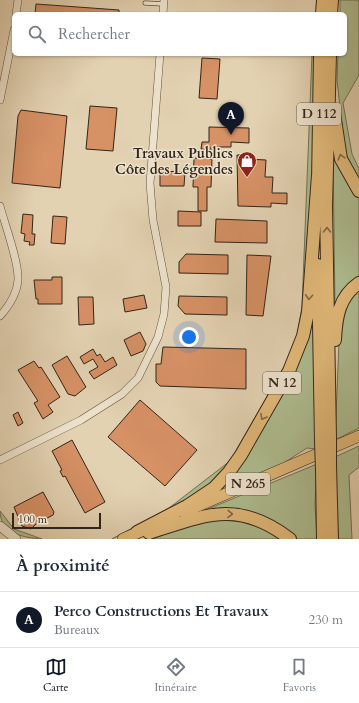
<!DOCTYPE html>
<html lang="fr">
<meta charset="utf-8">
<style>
:root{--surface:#fff;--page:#f2f2f3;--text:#1f2937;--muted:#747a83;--line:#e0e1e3;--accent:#111827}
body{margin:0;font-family:Cardo,serif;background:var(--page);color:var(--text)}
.scale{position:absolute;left:12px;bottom:10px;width:89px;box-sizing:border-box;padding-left:4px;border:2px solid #312519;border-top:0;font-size:11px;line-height:14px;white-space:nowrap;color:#312519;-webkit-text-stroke:3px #ede2cd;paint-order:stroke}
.you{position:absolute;left:189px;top:337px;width:14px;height:14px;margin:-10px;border:3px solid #fff;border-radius:50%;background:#1a73e8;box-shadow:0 0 0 6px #1a73e833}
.badge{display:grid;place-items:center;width:26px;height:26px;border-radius:50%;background:var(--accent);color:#fff;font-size:13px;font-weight:700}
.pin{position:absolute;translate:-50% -33px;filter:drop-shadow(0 1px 2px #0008)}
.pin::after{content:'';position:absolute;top:21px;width:14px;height:12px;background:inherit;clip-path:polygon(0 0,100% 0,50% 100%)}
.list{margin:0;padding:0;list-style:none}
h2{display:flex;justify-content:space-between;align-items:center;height:52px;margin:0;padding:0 16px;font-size:17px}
h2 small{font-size:13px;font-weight:400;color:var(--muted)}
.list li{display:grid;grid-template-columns:26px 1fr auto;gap:12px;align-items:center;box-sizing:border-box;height:56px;padding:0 16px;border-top:1px solid var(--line)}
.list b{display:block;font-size:15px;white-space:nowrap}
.list p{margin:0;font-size:13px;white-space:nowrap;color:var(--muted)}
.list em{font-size:13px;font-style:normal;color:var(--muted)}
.icon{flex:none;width:22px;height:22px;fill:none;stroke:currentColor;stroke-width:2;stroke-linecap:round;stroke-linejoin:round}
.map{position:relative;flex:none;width:359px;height:539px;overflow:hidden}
.search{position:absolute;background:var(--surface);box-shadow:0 1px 3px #0004;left:12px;right:12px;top:12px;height:44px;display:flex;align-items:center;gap:10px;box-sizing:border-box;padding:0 14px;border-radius:6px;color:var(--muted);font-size:15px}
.sheet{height:108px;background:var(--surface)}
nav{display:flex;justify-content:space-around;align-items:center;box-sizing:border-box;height:56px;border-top:1px solid var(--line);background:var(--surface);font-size:11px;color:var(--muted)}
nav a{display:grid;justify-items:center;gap:2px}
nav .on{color:var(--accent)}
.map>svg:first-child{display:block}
.green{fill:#aebd90;stroke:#707154}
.building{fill:#d69165;stroke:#312519}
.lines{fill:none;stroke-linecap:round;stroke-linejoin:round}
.service-casing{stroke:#5e503f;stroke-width:5}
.minor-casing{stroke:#5e503f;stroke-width:8}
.tertiary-casing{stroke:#5e503f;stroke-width:10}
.primary-casing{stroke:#312519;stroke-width:12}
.trunk-casing{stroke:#312519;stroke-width:14}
.service{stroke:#ede2cd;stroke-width:3.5}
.minor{stroke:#ede2cd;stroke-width:7}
.tertiary{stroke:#ede2cd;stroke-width:9}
.primary{stroke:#e2b979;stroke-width:11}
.trunk{stroke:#e2b979;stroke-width:12}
.trunk-bridge-casing{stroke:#312519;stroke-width:14;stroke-linecap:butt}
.trunk-bridge{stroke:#e2b979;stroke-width:12}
.oneway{stroke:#816844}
.labels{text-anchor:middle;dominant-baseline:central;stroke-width:3;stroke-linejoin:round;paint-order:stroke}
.shield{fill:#ede2cd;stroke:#695e4f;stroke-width:1}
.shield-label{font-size:13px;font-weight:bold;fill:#312519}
.poi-label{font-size:14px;font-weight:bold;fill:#312519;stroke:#ede2cd;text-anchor:end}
</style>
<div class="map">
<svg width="359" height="539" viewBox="0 0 359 539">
<rect width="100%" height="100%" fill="#e3d2b2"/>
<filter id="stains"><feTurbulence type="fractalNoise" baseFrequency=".005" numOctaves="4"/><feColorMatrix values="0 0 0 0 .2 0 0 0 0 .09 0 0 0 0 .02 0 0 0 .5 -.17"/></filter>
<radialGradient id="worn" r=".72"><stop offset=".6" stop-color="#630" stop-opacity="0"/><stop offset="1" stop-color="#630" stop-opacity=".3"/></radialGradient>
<path class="green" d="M340 0H358L359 2V75L343 103 352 154 359 169V181L345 152 337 80 338 54H345V14H340Z
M312 54H315L312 178 302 334 295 353 229 469 191 498 112 539 169 508 230 461 295 348 302 307Z
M333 153H336L346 180 359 199V278C348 286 339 294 335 307Z
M359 289V428L335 440 339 343 344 307Z
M313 308 316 449 307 448 265 475 205 497 240 462Z
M359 446V467L349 475 352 539H338L335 457Z
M317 464 315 504 317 539H293L252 514 186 518Z
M0 511 14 529 42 539C24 538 0 533 0 511Z
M219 518 249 520 281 539H152L195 522Z"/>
<path class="building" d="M36 4 119 10V14H35Z
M202 58 220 59 217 99 199 98Z
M90 106 117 108 113 151 86 149Z
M21 110 67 116 60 188 12 183 18 116Z
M209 127 249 128V143L231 142V147H211V150L201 149 202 142H209Z
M237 155H248V159L266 160 265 177H273L272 193H287V204L271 203V207L238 206Z
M194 158 212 159 211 187H207V211H198V187H193Z
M160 171 185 172 184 186H160Z
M178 211 201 212V226H178Z
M23 214 33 215 32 234H35L34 245H29L30 242 24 241 25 234 21 233Z
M53 216 67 217 65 244 51 243Z
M216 219 267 221V243L215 242Z
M186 254 228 255V274L179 273V262Z
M247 255 271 256 263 316 246 315Z
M52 277H62V304H38V299H36L34 280H52Z
M144 295 147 308 125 312 123 299Z
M179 296 227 297V315L185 314 178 306Z
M78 297H93L94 324 79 325Z
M140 332 146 344 143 351 131 356 124 340Z
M163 347 246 349V389L160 386 156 382V364H161Z
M93 349 97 356 100 354 105 362 113 357 117 365 94 379 89 372 98 367 93 359 84 364 80 357Z
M67 356 86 387 75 396 68 394 52 365Z
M34 361 39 368 41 367 60 397 48 405 53 412 43 419 34 403 38 401 18 370Z
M140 400 197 450 165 486 108 437Z
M18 412 23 423 18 426 13 415Z
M72 440 105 502 85 513 65 476 63 477 60 471 62 470 52 451Z
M43 492 54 512 53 515 36 524 31 529 22 526 14 507Z"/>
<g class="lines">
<g class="service-casing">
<path id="service" d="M145 3 164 4"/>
</g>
<g class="minor-casing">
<path id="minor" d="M16 14 18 0
M163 14 164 0
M0 100 14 30
M0 206C5 225 19 262 18 280 17 293 9 306 0 316
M0 460 81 420 122 394 138 378 158 337 164 314 166 287 153 220 150 183 160 54"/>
</g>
<g class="tertiary-casing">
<path id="tertiary" d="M0 526 16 539"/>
</g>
<g class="primary-casing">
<path id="primary" d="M184 512 359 436
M123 539 146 529"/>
</g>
<g class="trunk-casing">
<path id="trunk" d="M322 14 323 0
M331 14 332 0
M330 54 326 206 330 438
M334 113 341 159 359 191
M318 183 320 54
M318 265 321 442
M335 340C336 317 339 297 359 283
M330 466 332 539
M322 470 323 539
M137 532 187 506 214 488 229 472 241 455 289 371 303 336 308 312 318 175
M149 533C205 515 238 499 290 539"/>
</g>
<use href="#service" class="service"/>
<use href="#minor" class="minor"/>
<use href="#tertiary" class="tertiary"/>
<use href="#primary" class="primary"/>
<use href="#trunk" class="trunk"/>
<g class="trunk-bridge-casing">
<path id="trunk-bridge" d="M330 438V466
M321 442 322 470"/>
</g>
<use href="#trunk-bridge" class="trunk-bridge"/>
</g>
<defs><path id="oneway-chevron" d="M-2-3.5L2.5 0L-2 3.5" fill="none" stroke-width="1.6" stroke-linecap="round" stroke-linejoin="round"/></defs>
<g class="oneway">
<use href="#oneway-chevron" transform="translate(341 157) rotate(-107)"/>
<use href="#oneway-chevron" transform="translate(327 230) rotate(-90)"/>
<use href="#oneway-chevron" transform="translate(309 297) rotate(94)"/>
<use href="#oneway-chevron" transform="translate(263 417) rotate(120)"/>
<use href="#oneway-chevron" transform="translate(230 514) rotate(2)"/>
</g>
<defs>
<g id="shop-pin" transform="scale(1)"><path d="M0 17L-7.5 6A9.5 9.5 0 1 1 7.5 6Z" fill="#8f2418" stroke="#ede2cd"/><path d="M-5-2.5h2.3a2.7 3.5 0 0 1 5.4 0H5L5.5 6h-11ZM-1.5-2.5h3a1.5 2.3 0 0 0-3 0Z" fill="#fff"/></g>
</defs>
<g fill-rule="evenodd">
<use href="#shop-pin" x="247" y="161"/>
</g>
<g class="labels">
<g class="shield">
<rect x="297" y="103" width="44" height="22" rx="3"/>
<rect x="263" y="372" width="38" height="22" rx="3"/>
<rect x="226" y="473" width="44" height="22" rx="3"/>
</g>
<g class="shield-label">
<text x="319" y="114">D 112</text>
<text x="282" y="383">N 12</text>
<text x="248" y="484">N 265</text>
</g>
<g class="poi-label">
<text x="233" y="153">Travaux Publics<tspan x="233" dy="16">Côte des Légendes</tspan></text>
</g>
</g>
<rect width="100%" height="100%" filter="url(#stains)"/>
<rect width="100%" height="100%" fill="url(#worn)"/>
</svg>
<div class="scale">100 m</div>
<div class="you"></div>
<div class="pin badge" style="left:231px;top:135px">A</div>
<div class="search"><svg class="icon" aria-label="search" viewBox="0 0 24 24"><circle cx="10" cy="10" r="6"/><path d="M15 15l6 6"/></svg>Rechercher</div>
</div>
<section class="sheet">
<h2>À proximité<small></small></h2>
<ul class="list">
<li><span class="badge">A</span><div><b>Perco Constructions Et Travaux</b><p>Bureaux</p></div><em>230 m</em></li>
</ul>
</section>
<nav>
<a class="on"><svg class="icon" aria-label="map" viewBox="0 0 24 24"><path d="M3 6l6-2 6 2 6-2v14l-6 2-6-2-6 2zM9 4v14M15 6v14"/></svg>Carte</a>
<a><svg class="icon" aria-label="directions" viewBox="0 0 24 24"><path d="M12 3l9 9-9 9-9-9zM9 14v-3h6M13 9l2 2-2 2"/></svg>Itinéraire</a>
<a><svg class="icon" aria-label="saved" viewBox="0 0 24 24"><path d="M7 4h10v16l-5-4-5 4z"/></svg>Favoris</a>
</nav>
